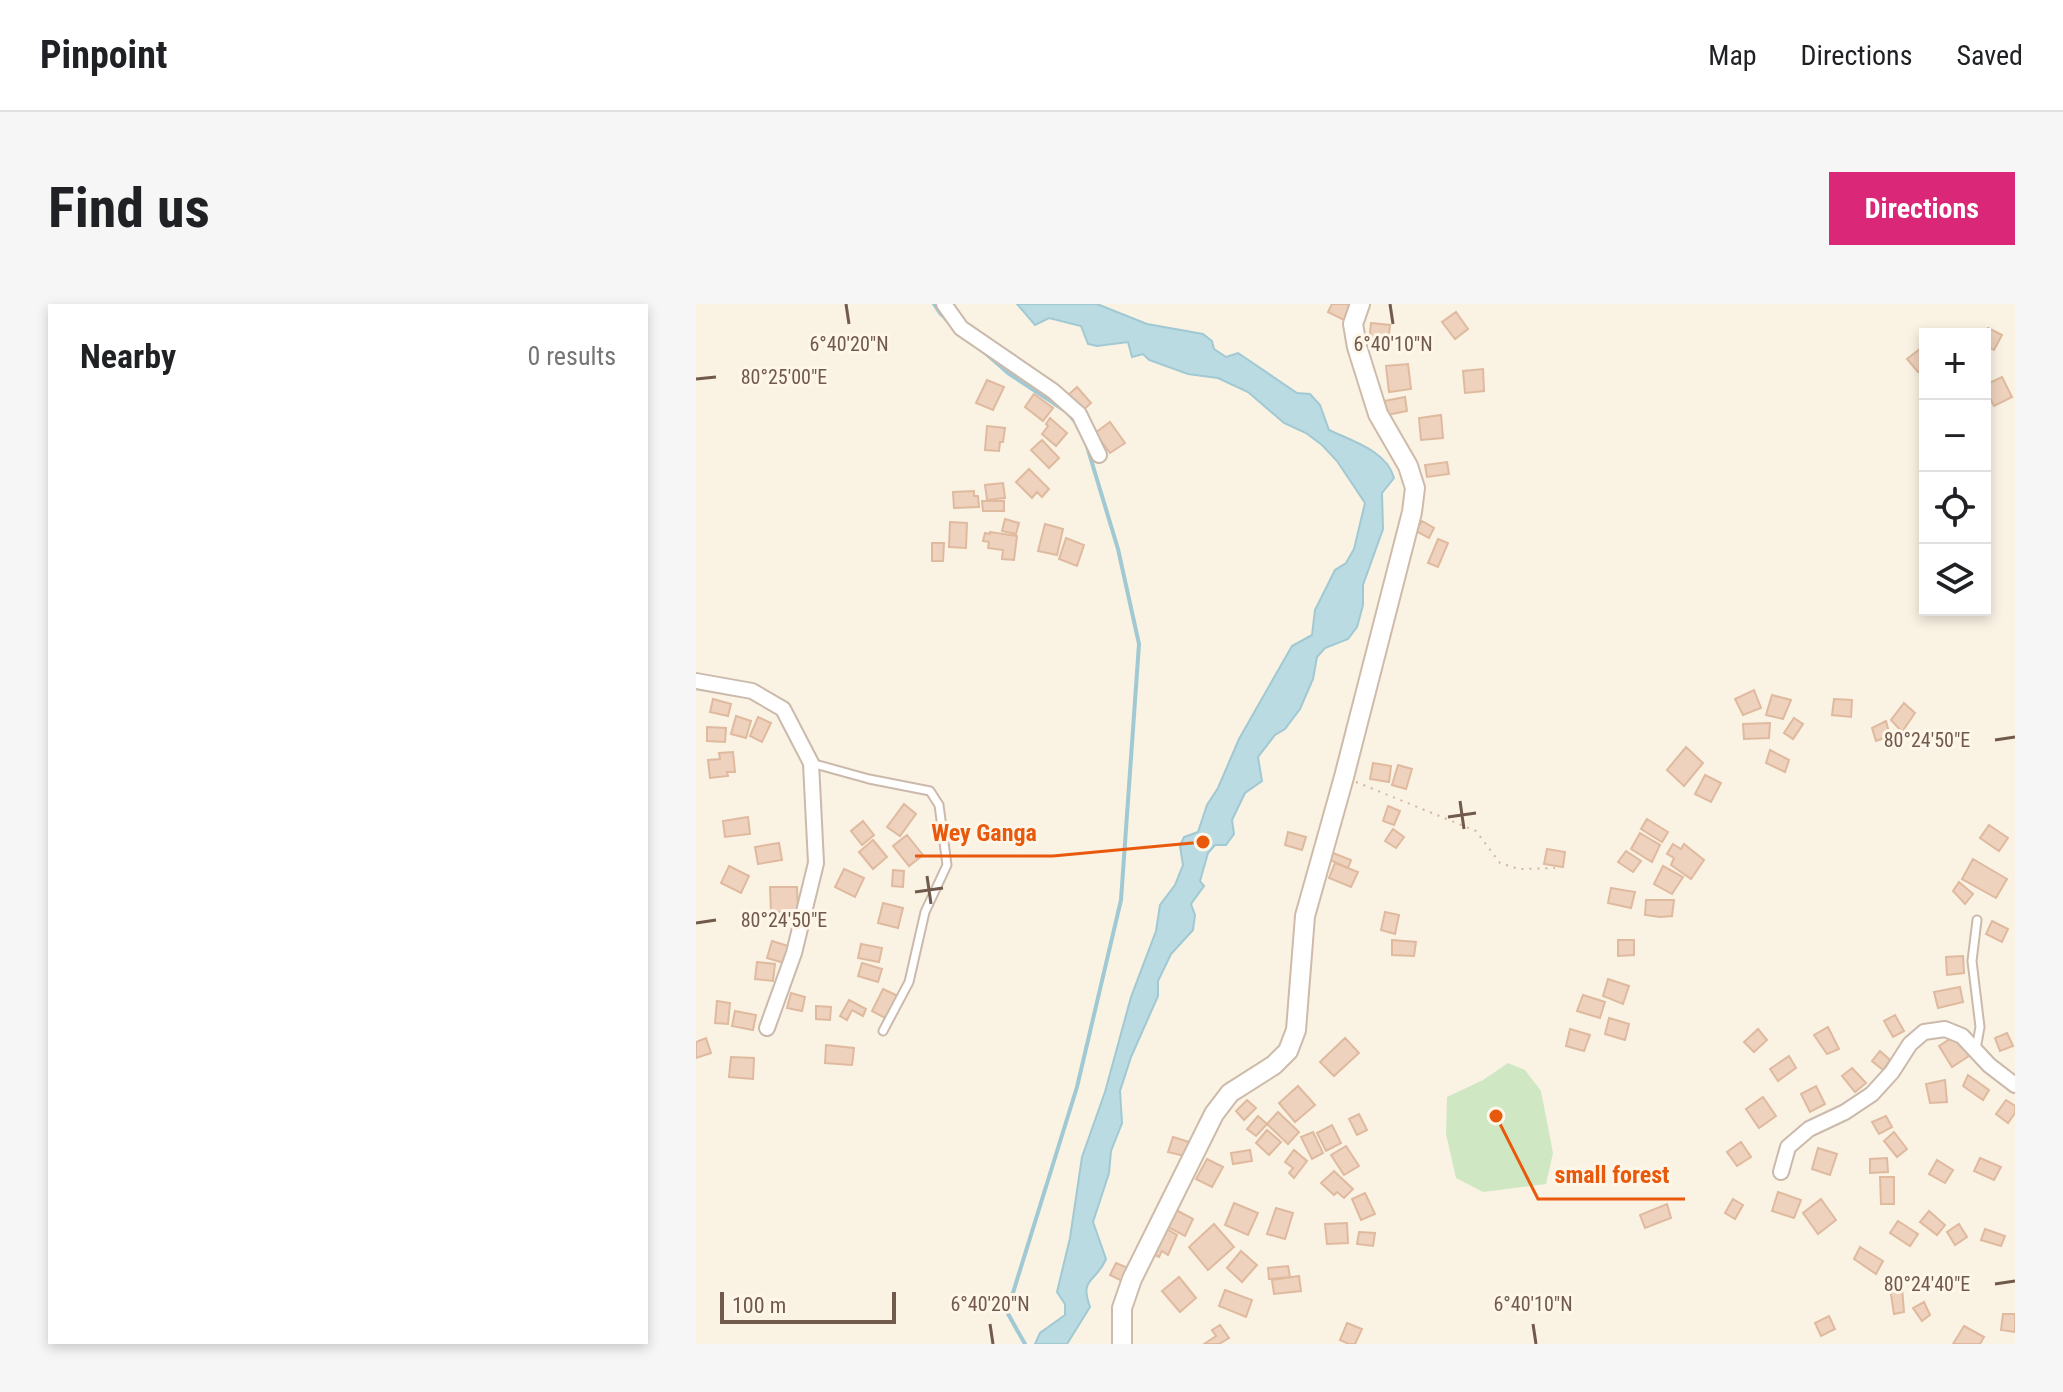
<!DOCTYPE html>
<meta charset="utf-8">
<style>
:root{--surface:#fff;--page:#f6f6f6;--text:#202124;--muted:#757577;--line:#e0e0e0;--accent:#db2777}
body{margin:0;font-family:"Roboto Condensed",sans-serif;background:var(--page);color:var(--text)}
.controls{position:absolute;right:24px;top:24px;display:grid;overflow:hidden;border-radius:0px;box-shadow:0 4px 12px #0003}
.controls button{width:72px;height:72px;display:grid;place-items:center;padding:0;border:0;border-bottom:2px solid var(--line);background:var(--surface);color:var(--text);font:40px sans-serif}
.scale{position:absolute;left:24px;bottom:20px;width:176px;box-sizing:border-box;padding-left:8px;border:4px solid #715a4b;border-top:0;font-size:22px;line-height:28px;white-space:nowrap;color:#715a4b;-webkit-text-stroke:6px #fef6e9;paint-order:stroke}
.list{margin:0;padding:0;list-style:none}
h2{display:flex;justify-content:space-between;align-items:center;height:104px;margin:0;padding:0 32px;font-size:34px}
h2 small{font-size:26px;font-weight:400;color:var(--muted)}
.icon{flex:none;width:44px;height:44px;fill:none;stroke:currentColor;stroke-width:2;stroke-linecap:round;stroke-linejoin:round}
.map{position:relative;flex:none;width:1319px;height:1040px;overflow:hidden;border-radius:0px}
header{display:flex;align-items:center;gap:48px;box-sizing:border-box;height:112px;padding:0 40px;background:var(--surface);border-bottom:2px solid var(--line)}
header strong{font-size:38px}
nav{display:flex;gap:44px;margin-inline-start:auto;font-size:28px}
.intro{display:flex;align-items:center;justify-content:space-between;box-sizing:border-box;height:192px;padding:0 48px}
h1{margin:0;font-size:56px}
.button{padding:20px 36px;border-radius:0px;background:var(--accent);color:#fff;font-size:28px;font-weight:700}
main{display:flex;gap:48px;padding:0 48px}
aside{flex:1;background:var(--surface);border-radius:0px;box-shadow:0 4px 12px #0003}
.map>svg:first-child{display:block}
.green{fill:#d0e7c3}
.water{fill:#badbe2;stroke:#a1c9d3;stroke-width:2}
.lines{fill:none;stroke-linecap:round;stroke-linejoin:round}
.stream{stroke:#a1c9d3;stroke-width:4}
.building{fill:#eed2bd;stroke:#dfba9f;stroke-width:2}
.lane-casing{stroke:#cbbaab;stroke-width:11}
.street-casing{stroke:#cbbaab;stroke-width:18}
.secondary-casing{stroke:#cebba9;stroke-width:22}
.path{stroke:#d2b6a1;stroke-width:2;stroke-dasharray:2 6;stroke-linecap:butt}
.lane{stroke:#fff;stroke-width:7}
.street{stroke:#fff;stroke-width:14}
.secondary{stroke:#fff;stroke-width:18}
.ticks{fill:none;stroke:#715a4b;stroke-width:3}
.ticks-label{font-size:20px;text-anchor:middle;fill:#715a4b;stroke:#fef6e9;stroke-width:6;stroke-linejoin:round;paint-order:stroke}
.leader{fill:none;stroke:#e8590c;stroke-width:3}
.callout-dot{fill:#e8590c;stroke:#fef6e9;stroke-width:3}
.callout-label{font-size:24px;text-anchor:middle;font-weight:bold;fill:#e8590c;stroke:#fef6e9;stroke-width:6;stroke-linejoin:round;paint-order:stroke}
</style>
<header>
<strong>Pinpoint</strong>
<nav><a>Map</a><a>Directions</a><a>Saved</a></nav>
</header>
<div class="intro"><h1>Find us</h1><a class="button">Directions</a></div>
<main>
<aside>
<h2>Nearby<small>0 results</small></h2>
<ul class="list">
</ul>
</aside>
<div class="map">
<svg width="1319" height="1040" viewBox="0 0 1319 1040">
<rect width="100%" height="100%" fill="#faf2e3"/>
<path class="green" d="M812 759 829 766 845 787 857 849 850 880 787 888 760 874 750 830 751 793 787 776Z"/>
<path class="water" d="M321 0H401L451 20 507 30 516 37 518 45 530 53 542 49 601 89 614 90 624 101 633 126C656 137 691 147 698 174L686 189 687 225 667 281V301L661 323 652 335 629 344 621 353 617 375 604 405 589 425 579 431 562 453 566 477 549 489 536 516 538 530 530 541H519L512 549 504 577 508 582 495 600 499 611 497 626 475 650 462 677V692L435 753 424 787 426 819 415 847 413 869 397 918 410 955C400 979 383 973 394 1003L371 1040H339L344 1029 369 1011V1000L361 988 374 934 386 853 409 788 435 693 460 627 464 601 479 581 487 561 484 542 488 533 502 528 511 501 522 484 543 435 596 342 616 331 619 306 639 266 650 259 658 245 669 199 641 157 626 141 610 129 588 119 552 88 522 74 492 70 453 56 447 50 436 53 432 38 401 42 392 40 385 22 353 14 339 21Z"/>
<g class="lines">
<path class="stream" d="M238 0 244 9 253 18
M287 47 312 69 371 108 381 120
M329 1040 311 1008 381 783 425 596 443 340 422 245 390 139"/>
</g>
<path class="building" d="M636 0H656L648 16 632 8Z
M760 8 772 25 759 35 746 18Z
M675 19 694 21 692 40 673 39Z
M1292 24 1306 31 1298 46 1289 41V30Z
M1224 45 1229 51V62L1222 68 1211 55Z
M712 60 715 85 693 88 690 62Z
M787 65 788 87 769 89 767 67Z
M1306 73 1316 93 1298 102 1289 85V81Z
M291 76 308 83 297 106 280 99Z
M381 83 395 99 385 108 371 92Z
M338 90 357 104 347 117 329 103Z
M709 93 711 107 686 112 683 98Z
M745 111 747 134 725 136 723 114Z
M354 114 371 129 360 142 346 130 352 122 350 120Z
M414 118 429 139 414 149 399 129Z
M291 122 309 124 307 138H304L303 147 289 146Z
M346 136 363 154 353 164 335 146Z
M751 158 753 170 731 173 729 161Z
M333 165 353 185 346 193 341 188 336 194 320 178Z
M307 179 309 194 291 196 289 181Z
M278 187V192H282L283 203 258 204 257 188Z
M286 197H308V207H287Z
M309 215 323 219 320 230 306 227Z
M726 217 738 224 733 234 720 227Z
M254 218 271 219 270 244 253 243Z
M349 220 367 225 361 251 342 247Z
M294 228 321 232 318 256 306 255 307 246 292 244 293 238 287 237 289 229 294 230Z
M370 234 388 241 381 262 363 255Z
M742 235 752 239 742 263 732 259Z
M236 239H248L247 257H236Z
M1058 386 1065 404 1047 411 1039 395Z
M1076 391 1095 396 1087 415 1070 411Z
M17 395 35 400 32 412 14 408Z
M1138 395 1156 396 1155 413 1136 411Z
M1208 399 1219 409 1206 428 1195 416Z
M40 412 55 417 50 434 35 430Z
M62 413 75 419 66 438 54 432Z
M1098 414 1107 420 1097 435 1088 429Z
M1190 417 1194 432 1180 437 1176 424Z
M1074 419 1073 434 1048 435 1047 420Z
M11 423 30 424 29 438 11 437Z
M990 443 1007 459 988 482 971 466Z
M1074 446 1093 456 1089 468 1070 459Z
M37 448 39 468H31L32 472 14 474 12 456 24 455 23 449Z
M677 459 695 462 693 478 674 475Z
M702 461 716 465 710 485 696 481Z
M1009 471 1025 479 1015 498 999 490Z
M208 500 220 510 204 532 191 523Z
M692 502 704 507 698 521 687 517Z
M52 513 54 530 29 533 27 517Z
M951 515 972 528 966 538 945 525Z
M167 517 178 531 166 541 155 527Z
M1293 521 1312 534 1303 547 1284 534Z
M697 525 708 533 700 544 689 537Z
M592 528 610 533 606 546 589 541Z
M944 529 964 541 956 558 935 545Z
M211 531 227 551 213 562 197 542Z
M177 536 191 553 177 565 163 548Z
M83 539 86 556 62 560 59 543Z
M977 540 985 545 988 540 1008 556 995 575 975 561 978 554 971 550Z
M851 545 869 548 867 563 848 560Z
M930 547 945 557 937 568 922 558Z
M637 549 655 556 652 564 634 556Z
M1277 555 1311 575 1300 594 1266 575Z
M639 559 662 568 655 583 633 574Z
M33 562 53 572 45 589 25 579Z
M967 562 987 573 976 590 958 580Z
M148 565 168 574 159 593 139 583Z
M197 566 208 567 207 583 196 582Z
M1263 578 1277 590 1269 600 1257 587Z
M74 583H101L102 608H75Z
M915 584 939 588 935 604 912 599Z
M950 596H978L976 612 964 613 949 611Z
M187 599 207 604 202 624 182 619Z
M689 608 703 611 699 630 685 626Z
M1296 617 1312 625 1306 638 1290 630Z
M696 636 720 638 718 652 696 651Z
M922 636H938V651L922 652Z
M76 637 92 642 88 659 71 654Z
M165 640 186 644 183 658 162 654Z
M1267 652 1268 669 1251 671 1250 653Z
M61 658 79 660 77 677 59 675Z
M166 659 186 665 182 678 162 672Z
M912 675 933 682 927 700 907 692Z
M1264 683 1267 698 1242 704 1238 688Z
M187 685 202 692 191 715 176 707Z
M95 689 109 693 106 707 91 704Z
M887 691 909 698 904 714 881 707Z
M153 696 170 705 167 712 156 706 151 716 144 712Z
M21 697 34 699 32 720 19 719Z
M120 702 135 703 134 716 120 715Z
M39 707 60 711 57 726 36 722Z
M1199 711 1208 727 1197 733 1188 717Z
M913 714 933 720 929 736 909 730Z
M1132 723 1143 745 1131 750 1118 731Z
M874 725 894 731 888 747 870 742Z
M1062 725 1071 736 1058 748 1048 738Z
M1311 729 1317 742 1304 747 1299 734Z
M1260 731 1273 752 1256 763 1243 742Z
M10 734 15 749 0 754V738Z
M649 734 663 749 638 772 624 758Z
M130 741 158 744 156 761 129 759Z
M1184 747 1194 756 1187 766 1176 757Z
M1093 752 1100 764 1082 777 1074 765Z
M35 753 58 754 57 775 33 773Z
M1156 764 1170 779 1159 788 1146 772Z
M1272 771 1293 786 1287 796 1267 782Z
M1249 776 1251 798 1234 799 1230 780Z
M602 782 619 801 599 818 583 799Z
M1120 782 1129 800 1114 808 1105 790Z
M1067 793 1080 812 1063 824 1050 805Z
M551 796 560 804 548 816 540 807Z
M1310 796 1319 802V809L1312 819 1300 810Z
M582 808 603 828 592 840 571 820Z
M663 810 671 826 661 831 653 815Z
M562 812 571 820 560 832 551 825Z
M1190 812 1196 823 1183 830 1176 818Z
M636 821 645 839 630 847 621 829Z
M571 826 585 838 573 851 560 839Z
M617 828 627 849 616 855 605 833Z
M1198 828 1211 845 1201 853 1188 837Z
M477 833 493 838 489 852 472 848Z
M1045 838 1055 853 1041 862 1031 848Z
M650 842 663 862 648 871 635 851Z
M1122 844 1141 850 1134 871 1116 865Z
M554 846 556 857 537 860 535 849Z
M598 846 611 857 598 874 593 869 597 864 589 858Z
M1191 854 1192 868 1174 869V855Z
M1284 854 1305 863 1298 876 1278 867Z
M511 855 527 863 516 883 500 875Z
M1241 856 1257 866 1249 879 1233 870Z
M638 867 657 885 648 894 641 888 638 891 625 879Z
M1184 873H1198V900H1185Z
M1082 888 1105 896 1098 914 1076 907Z
M669 889 679 910 665 916 656 895Z
M1037 895 1047 901 1039 915 1029 909Z
M1125 895 1140 916 1122 930 1107 909Z
M538 899 562 909 552 931 529 921Z
M971 900 975 914 949 924 944 911Z
M580 904 597 909 589 935 571 930Z
M480 906 497 915 489 932 472 923Z
M1233 907 1249 921 1241 931 1224 918Z
M1202 917 1222 930 1214 942 1194 929Z
M651 919 652 939 631 940 629 920Z
M518 920 538 943 512 966 493 943Z
M1263 920 1271 933 1259 941 1251 928Z
M467 923 481 931 472 951 466 947 463 953 454 949Z
M1289 925 1309 932 1305 942 1285 936Z
M663 928 679 929 677 942 661 940Z
M1164 943 1187 957 1180 970 1158 955Z
M545 947 561 961 546 978 531 964Z
M420 959 434 965 428 978 414 971Z
M592 962 594 973 573 975 572 964Z
M603 972 605 987 578 990 576 976Z
M483 973 500 994 484 1008 466 987Z
M1206 983 1208 1008 1198 1010 1194 984Z
M529 986 556 996 550 1013 523 1002Z
M1228 998 1234 1011 1226 1017 1217 1004Z
M1307 1010H1319V1028L1305 1026Z
M1133 1012 1139 1025 1125 1032 1119 1019Z
M651 1019 666 1025 659 1040H653L644 1036Z
M524 1021 533 1034 523 1040H508L520 1032 516 1026Z
M1268 1022 1288 1033 1284 1040H1257Z"/>
<g class="lines">
<g class="lane-casing">
<path id="lane" d="M115 459 173 475 234 487 243 501 251 561 229 608 213 678 187 727
M1280 745 1284 723 1276 657 1281 616"/>
</g>
<g class="street-casing">
<path id="street" d="M248 0 265 24 357 87 383 110 403 151
M0 377 56 387 87 405 115 459 120 559 98 649 71 724
M1085 868 1092 843 1113 825 1149 808 1176 790 1196 768 1214 740 1228 728 1249 725 1266 732 1293 761 1319 781"/>
</g>
<g class="secondary-casing">
<path id="secondary" d="M426 1040V1004L436 975 518 810 534 789 578 761 592 747 600 726 609 612 648 473 716 208 719 184 712 162 682 110 661 43 657 20 664 0"/>
</g>
<path class="path" d="M660 478 780 527 804 559 823 565 859 564"/>
<use href="#lane" class="lane"/>
<use href="#street" class="street"/>
<use href="#secondary" class="secondary"/>
</g>
<path class="ticks" d="M150 0 153 20M694 0 697 20M0 75 20 73M1299 436 1319 433M764 497 768 525M752 513 780 509M231 572 235 600M219 588 247 584M0 619 20 616M1299 980 1319 977M294 1020 297 1040M837 1020 840 1040"/>
<g class="ticks-label">
<text x="153" y="47">6°40'20"N</text>
<text x="697" y="47">6°40'10"N</text>
<text x="88" y="80">80°25'00"E</text>
<text x="1231" y="443">80°24'50"E</text>
<text x="88" y="623">80°24'50"E</text>
<text x="1231" y="987">80°24'40"E</text>
<text x="294" y="1007">6°40'20"N</text>
<text x="837" y="1007">6°40'10"N</text>
</g>
<path class="leader" d="M507 538L357 552H219M800 812L842 895H989"/>
<g class="callout-dot">
<circle cx="507" cy="538" r="8"/>
<circle cx="800" cy="812" r="8"/>
</g>
<g class="callout-label">
<text x="288" y="537">Wey Ganga</text>
<text x="916" y="879">small forest</text>
</g>
</svg>
<div class="controls">
<button>+</button>
<button>−</button>
<button><svg class="icon" aria-label="locate" viewBox="0 0 24 24"><circle cx="12" cy="12" r="6"/><path d="M12 2v4M12 18v4M2 12h4M18 12h4"/></svg></button>
<button><svg class="icon" aria-label="layers" viewBox="0 0 24 24"><path d="M12 4l9 5-9 5-9-5zM3 14l9 5 9-5"/></svg></button>
</div>
<div class="scale">100 m</div>
</div>
</main>
